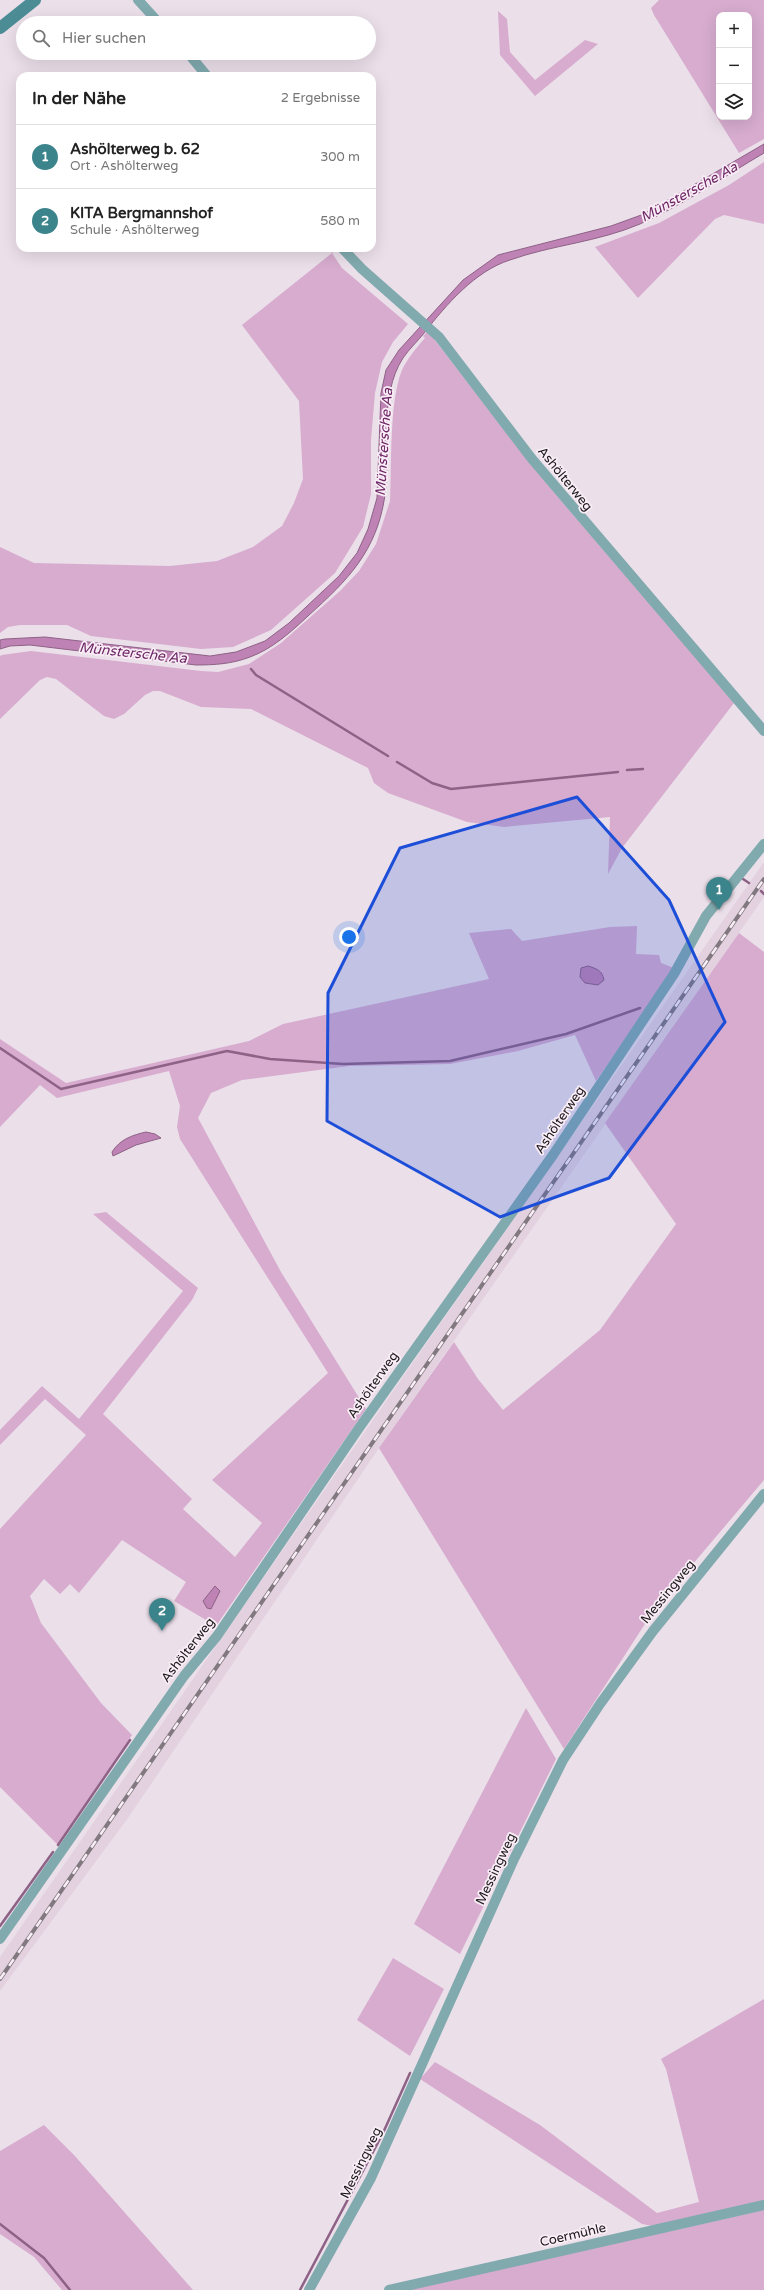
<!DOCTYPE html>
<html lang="de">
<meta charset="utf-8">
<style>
:root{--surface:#fff;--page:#f2f2f2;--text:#222;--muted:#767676;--line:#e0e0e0;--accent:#3c848c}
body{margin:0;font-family:"Varela Round",sans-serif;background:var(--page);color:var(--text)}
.controls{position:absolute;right:12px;top:12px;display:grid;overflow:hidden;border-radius:8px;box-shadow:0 4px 16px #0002}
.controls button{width:36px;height:36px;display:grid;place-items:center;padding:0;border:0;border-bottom:1px solid var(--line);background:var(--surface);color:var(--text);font:20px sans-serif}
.you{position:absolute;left:349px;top:937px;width:14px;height:14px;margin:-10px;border:3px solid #fff;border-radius:50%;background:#1a73e8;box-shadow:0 0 0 6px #1a73e833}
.badge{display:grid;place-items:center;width:26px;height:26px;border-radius:50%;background:var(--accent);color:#fff;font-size:13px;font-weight:700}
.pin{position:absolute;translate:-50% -33px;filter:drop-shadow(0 1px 2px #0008)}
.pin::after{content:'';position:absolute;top:21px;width:14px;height:12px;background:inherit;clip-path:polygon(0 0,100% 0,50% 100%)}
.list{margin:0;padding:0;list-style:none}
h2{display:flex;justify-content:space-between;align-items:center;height:52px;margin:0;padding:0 16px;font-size:17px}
h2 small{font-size:13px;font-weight:400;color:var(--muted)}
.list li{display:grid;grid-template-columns:26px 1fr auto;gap:12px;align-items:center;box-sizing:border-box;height:64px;padding:0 16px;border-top:1px solid var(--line)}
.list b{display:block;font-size:15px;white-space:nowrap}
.list p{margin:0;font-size:13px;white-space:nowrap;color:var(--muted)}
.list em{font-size:13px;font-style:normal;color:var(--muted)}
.icon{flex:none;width:22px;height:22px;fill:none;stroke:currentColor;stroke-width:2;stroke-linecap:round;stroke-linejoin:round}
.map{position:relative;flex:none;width:764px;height:2290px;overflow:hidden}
.search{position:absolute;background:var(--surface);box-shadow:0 4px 16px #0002;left:16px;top:16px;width:360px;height:44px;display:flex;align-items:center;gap:10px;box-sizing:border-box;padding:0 14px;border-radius:22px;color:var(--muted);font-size:15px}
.panel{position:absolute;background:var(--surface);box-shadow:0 4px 16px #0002;left:16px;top:72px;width:360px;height:180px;border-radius:12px}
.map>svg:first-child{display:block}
.built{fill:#e3d1df}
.green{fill:#d7accf;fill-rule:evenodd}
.water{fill:#be82b4;stroke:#8d6286}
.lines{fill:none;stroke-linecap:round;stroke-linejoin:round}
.stream{stroke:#8d6286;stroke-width:2.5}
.street{stroke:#81aaaf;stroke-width:10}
.secondary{stroke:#4c8d95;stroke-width:12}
.rail-casing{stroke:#81797f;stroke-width:4}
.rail{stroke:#f9edf6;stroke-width:2.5;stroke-dasharray:8;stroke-linecap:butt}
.marked{fill:#1d4ed8;fill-opacity:0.2;stroke:#1d4ed8;stroke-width:3;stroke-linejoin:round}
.labels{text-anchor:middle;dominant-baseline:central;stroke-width:3.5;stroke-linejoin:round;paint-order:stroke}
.street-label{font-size:13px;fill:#1b171a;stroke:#f9edf6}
.water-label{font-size:14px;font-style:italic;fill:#6e2766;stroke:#f9edf6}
</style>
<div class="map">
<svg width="764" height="2290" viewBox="0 0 764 2290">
<rect width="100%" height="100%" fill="#ebdfe9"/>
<path class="built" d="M764 862V897L379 1448 128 1818 0 1991V1957L400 1381Z"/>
<path class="green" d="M659 0H764V139L739 153 654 15 651 8ZM719 15H749V117H719Z
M498 11 507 19 510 52 535 80 585 40 598 44 535 96 500 55Z
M764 162V224L724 215 715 219 638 298 595 247 659 223 729 185Z
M328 248H339L332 253 342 268 408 324 393 342 382 362 375 393 371 440V494L363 527 335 573 271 630 233 647 201 649 91 636 67 625H20L8 627 0 633V547L34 563 170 566 217 561 253 547 282 526 294 503 303 479 299 401 242 325 332 253Z
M428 331 530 464 734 703 622 848 608 874 610 817 504 827 467 822 388 793 374 783 368 768 251 709 201 707 160 691H153L145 695 124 714 114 719 104 716 56 679 47 677 40 680 0 719V656L2 655 31 651 201 671 218 672 249 664 281 643 340 591 359 571 376 544 390 501C392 465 389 402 402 370 407 359 417 347 425 338L423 336Z
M637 926 636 954 659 955 661 963 674 968 596 1081 575 1035 518 1051 450 1064 349 1066 242 1080 211 1093 198 1118 281 1272 366 1409 216 1626 174 1601 186 1582 122 1540 79 1593 70 1584 60 1594 44 1579 30 1596 41 1623 101 1703 132 1735 58 1845 0 1787V1529L86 1435 45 1399 0 1445V1430L42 1386 79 1419 183 1291 93 1214 106 1212 198 1288 192 1300 103 1414 192 1499 183 1509 235 1557 262 1523 212 1480 328 1373 180 1139 177 1127 180 1106 169 1071 57 1098 40 1085 0 1127V1039L66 1083 249 1041 283 1024 489 979 469 933 511 929 522 941 610 927Z
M739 933 764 952V1480L654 1610 564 1749 379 1448 454 1342 478 1379 503 1410 600 1330 676 1224 605 1123Z
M526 1708 556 1759 460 1954 414 1924Z
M393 1958 444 1989 410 2056 357 2020Z
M764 1999V2205L664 2228 642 2224 420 2079 435 2062 540 2125 657 2213 699 2202 666 2069 661 2059Z
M44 2125 74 2155 193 2290H62L34 2257 0 2234V2151Z
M764 2210V2290H401L653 2233 671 2231Z"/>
<path class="water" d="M764 144V153C723 177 683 205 640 224 598 242 552 245 510 260 475 271 446 305 425 332 418 341 409 349 403 358 378 397 391 451 385 495 377 551 348 580 308 616 291 632 272 649 250 657 232 664 214 665 196 665L30 645 10 646 0 649V640L5 639 45 637 210 656 236 652 265 641 289 623 339 576 357 553 368 529 377 498 381 393 386 370 399 350 463 280 498 255 611 226 644 214Z
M588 966C597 969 602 970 604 980L598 985 585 983 580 977 581 968Z
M146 1132 155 1134 161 1138 136 1145 113 1156 112 1152C120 1139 133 1135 146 1132Z
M215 1586 220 1591 211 1609 207 1608 203 1601Z"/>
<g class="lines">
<path class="stream" d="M251 669 256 675 388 756
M397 762 432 783 451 789 618 772
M627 770 643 769
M743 879 749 883
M761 891 764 894
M0 1048 61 1089 227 1051 270 1059 343 1064 450 1061 566 1034 640 1008
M58 1845 130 1740
M0 1926 53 1852
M0 2224 44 2258 70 2290
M300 2290 383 2133 410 2073"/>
<path class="street" d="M138 0 159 23
M188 53 207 76
M342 248 362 269 439 337 532 459 764 731
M0 1939 184 1676 217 1636 359 1428 553 1155 674 974 706 916 764 844
M309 2290 371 2178 514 1859 563 1760 600 1704 653 1631 764 1494
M389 2290 764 2205"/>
<path class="secondary" d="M0 28 35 0"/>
<g class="rail-casing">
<path id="rail" d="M0 1979 764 879"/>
</g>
<use href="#rail" class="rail"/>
</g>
<path class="marked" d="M577 797 669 900 725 1022 609 1178 500 1217 327 1121 328 993 400 848Z"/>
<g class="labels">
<g class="street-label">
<text transform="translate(565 479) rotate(51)">Ashölterweg</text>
<text transform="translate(560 1120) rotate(-56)">Ashölterweg</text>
<text transform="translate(373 1385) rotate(-55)">Ashölterweg</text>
<text transform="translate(668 1592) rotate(-51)">Messingweg</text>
<text transform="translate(188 1650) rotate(-52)">Ashölterweg</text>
<text transform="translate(496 1869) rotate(-65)">Messingweg</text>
<text transform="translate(361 2163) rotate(-64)">Messingweg</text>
<text transform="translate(573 2235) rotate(-13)">Coermühle</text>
</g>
<g class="water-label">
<text transform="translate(689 192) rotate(-29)">Münstersche Aa</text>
<text transform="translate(384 442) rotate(-86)">Münstersche Aa</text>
<text transform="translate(133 653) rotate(6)">Münstersche Aa</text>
</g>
</g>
</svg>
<div class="controls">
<button>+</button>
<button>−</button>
<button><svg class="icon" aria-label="layers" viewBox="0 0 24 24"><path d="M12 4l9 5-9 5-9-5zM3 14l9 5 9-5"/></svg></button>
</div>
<div class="you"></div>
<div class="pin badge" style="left:719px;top:910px">1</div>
<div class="pin badge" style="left:162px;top:1631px">2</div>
<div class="search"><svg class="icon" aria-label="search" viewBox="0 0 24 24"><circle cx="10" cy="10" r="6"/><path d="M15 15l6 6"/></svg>Hier suchen</div>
<section class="panel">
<h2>In der Nähe<small>2 Ergebnisse</small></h2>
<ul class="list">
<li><span class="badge">1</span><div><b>Ashölterweg b. 62</b><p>Ort · Ashölterweg</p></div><em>300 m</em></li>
<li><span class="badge">2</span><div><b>KITA Bergmannshof</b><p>Schule · Ashölterweg</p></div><em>580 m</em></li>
</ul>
</section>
</div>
